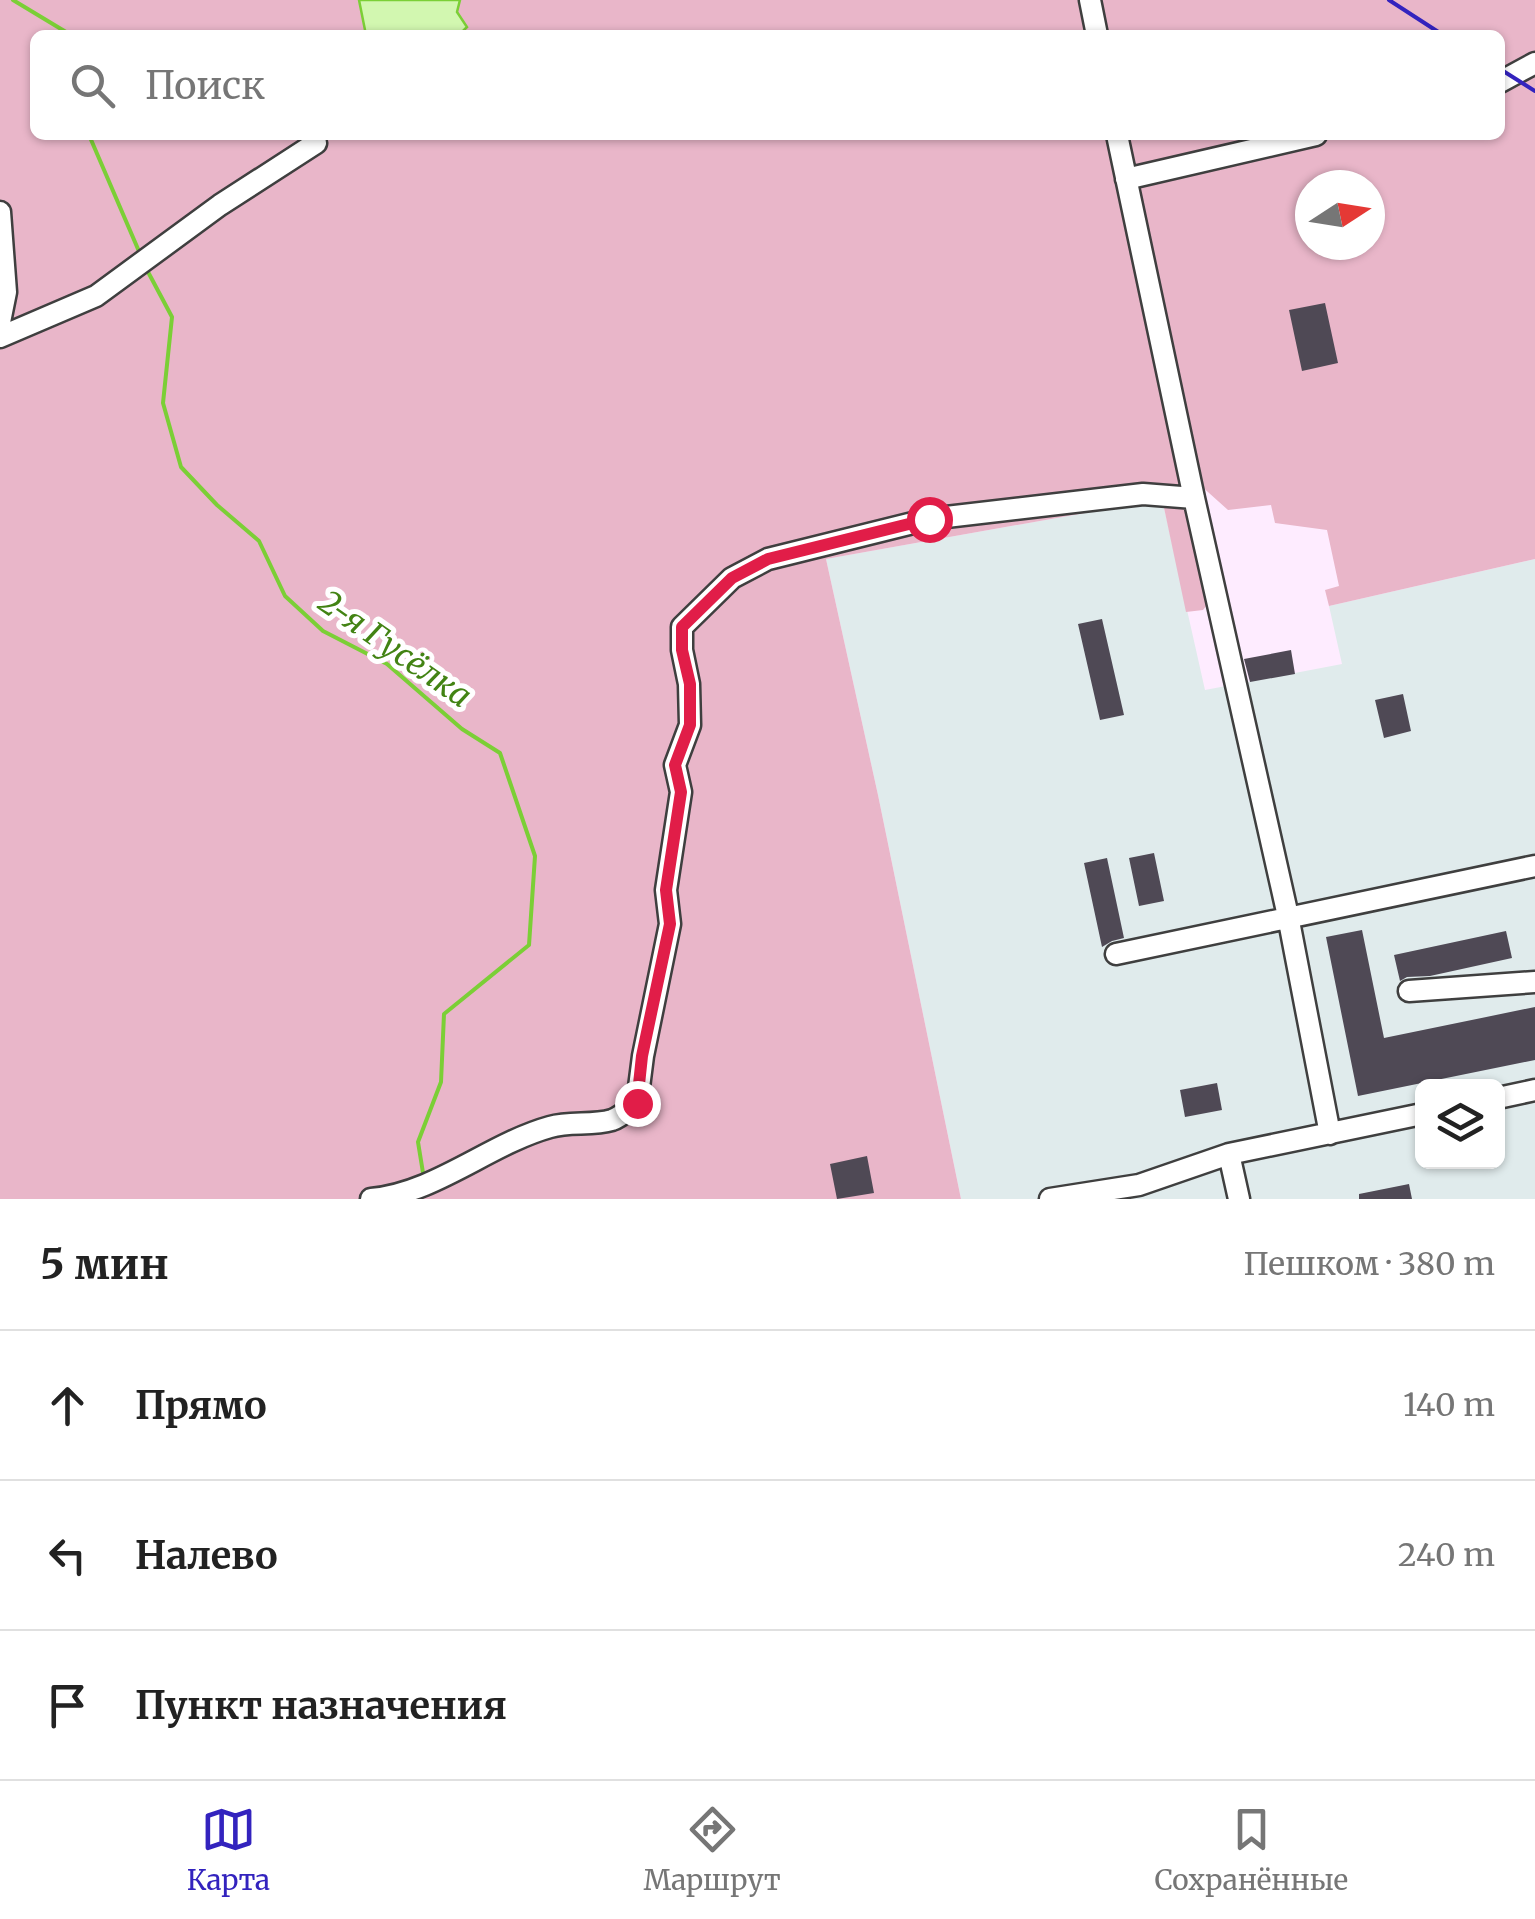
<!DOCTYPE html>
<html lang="ru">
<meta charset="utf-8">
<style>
:root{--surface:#fff;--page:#f6f6f6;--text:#222;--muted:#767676;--line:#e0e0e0;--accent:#3323be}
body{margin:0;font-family:Merriweather,serif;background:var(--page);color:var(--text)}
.controls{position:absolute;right:30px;bottom:30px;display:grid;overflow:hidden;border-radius:15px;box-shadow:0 2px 8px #0004}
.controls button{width:90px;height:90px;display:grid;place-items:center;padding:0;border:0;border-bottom:2px solid var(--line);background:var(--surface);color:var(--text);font:50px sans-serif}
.compass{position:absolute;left:1295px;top:170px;width:90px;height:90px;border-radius:50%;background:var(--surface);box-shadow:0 2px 8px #0004;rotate:78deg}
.stop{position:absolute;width:30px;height:30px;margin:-22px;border:8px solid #e11d48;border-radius:50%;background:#fff}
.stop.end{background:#e11d48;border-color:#fff;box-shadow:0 2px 10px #0008}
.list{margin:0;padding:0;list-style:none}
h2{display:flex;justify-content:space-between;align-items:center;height:130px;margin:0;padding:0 40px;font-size:42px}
h2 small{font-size:32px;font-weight:400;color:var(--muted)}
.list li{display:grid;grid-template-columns:65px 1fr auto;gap:30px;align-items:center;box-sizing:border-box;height:150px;padding:0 40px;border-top:2px solid var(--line)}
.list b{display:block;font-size:38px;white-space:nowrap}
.list em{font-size:32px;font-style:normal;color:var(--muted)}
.icon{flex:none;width:55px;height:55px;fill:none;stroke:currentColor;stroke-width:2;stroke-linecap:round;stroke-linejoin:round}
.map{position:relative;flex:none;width:1535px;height:1199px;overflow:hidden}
.search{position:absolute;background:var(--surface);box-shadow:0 2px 8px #0004;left:30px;right:30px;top:30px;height:110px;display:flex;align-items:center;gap:25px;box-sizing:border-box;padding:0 35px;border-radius:15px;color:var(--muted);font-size:38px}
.sheet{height:580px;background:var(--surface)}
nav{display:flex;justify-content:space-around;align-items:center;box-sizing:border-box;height:140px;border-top:2px solid var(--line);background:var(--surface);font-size:28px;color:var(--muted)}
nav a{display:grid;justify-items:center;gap:5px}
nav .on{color:var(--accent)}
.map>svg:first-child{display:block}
.industrial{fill:#e0ebec;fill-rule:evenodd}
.green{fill:#e9b6c9;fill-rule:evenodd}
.water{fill:#d2f7b0;stroke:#7bcf36;stroke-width:2.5}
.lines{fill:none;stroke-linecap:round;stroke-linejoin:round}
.stream{stroke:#7bcf36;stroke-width:4}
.building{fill:#4f4955}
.minor-casing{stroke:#3f3f3f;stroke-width:25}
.minor{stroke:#fff;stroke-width:20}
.rail{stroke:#3323be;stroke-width:4}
.route{stroke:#e11d48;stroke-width:12}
.labels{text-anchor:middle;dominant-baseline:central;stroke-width:10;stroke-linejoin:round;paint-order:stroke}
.water-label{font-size:32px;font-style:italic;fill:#428313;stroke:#fff}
</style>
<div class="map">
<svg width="1535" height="1199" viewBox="0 0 1535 1199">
<rect width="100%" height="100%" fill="#feecff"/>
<path class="industrial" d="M1141 503H1163L1205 690 1342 664 1329 606 1535 559V1199H961L878 795 826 559ZM1422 1086H1498V1162H1422Z"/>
<path class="green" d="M0 0H359L366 35H35V135H1110L1210 601 1203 610 1186 612 1163 503H1141L826 559 878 795 961 1199H0Z
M460 0H1082L1089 35H459L467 27 457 12Z
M1096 0H1535V559L1329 606 1325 590 1339 586 1327 530 1275 523 1271 505 1228 510 1199 484 1125 135H1500V35H1104ZM1310 185H1370V245H1310Z"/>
<path class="water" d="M359 0H460L457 12 467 27 459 35H366Z"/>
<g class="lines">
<path class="stream" d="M13 0 71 35
M89 135 141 256
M147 270 172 317 163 403 181 467 217 505 259 541 285 596 323 631 387 664 462 729 500 753 535 856 529 945 444 1014 441 1082 418 1142 424 1179"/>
</g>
<path class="building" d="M1325 303 1338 363 1302 371 1289 310Z
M1102 619 1124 715 1100 720 1078 624Z
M1291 650 1295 674 1250 682 1244 659Z
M1403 694 1411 731 1384 738 1375 700Z
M1154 853 1164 901 1139 906 1129 858Z
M1107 858 1124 938 1112 941 1102 947 1084 863Z
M1362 930 1384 1038 1535 1007V1060L1358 1096 1326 937Z
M1506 931 1512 958 1430 976 1407 977 1400 981 1394 955Z
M1217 1083 1222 1110 1185 1117 1180 1090Z
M867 1156 874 1193 837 1199 830 1164Z
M1409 1184 1412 1199H1359V1194Z"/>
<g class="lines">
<g class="minor-casing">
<path id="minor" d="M1090 0 1097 35
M1500 82 1535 63
M1117 135 1194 498 1288 916 1330 1134
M1126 179 1316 135
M0 212 6 292 0 322
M0 337 96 296 220 205 316 143
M1116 954 1535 866
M1409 991 1535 982
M1498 1098 1535 1090
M1229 1154 1239 1199
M371 1199C436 1193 489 1144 550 1127 570 1121 592 1126 612 1120 621 1117 630 1108 637 1103L643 1056 670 924 666 890 681 792 675 765 690 725 689 684 682 650V627L732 578 768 559 929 519 1143 494 1194 498
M1050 1199 1139 1185 1229 1154 1422 1114"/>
</g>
<use href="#minor" class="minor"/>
<path class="rail" d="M1389 0 1443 35
M1500 69 1535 91"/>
</g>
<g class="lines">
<path class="route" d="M637 1103 642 1056 670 924 666 890 681 792 675 765 690 725V684L682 650V627L732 578 768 559 929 519"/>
</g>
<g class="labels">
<g class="water-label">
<text transform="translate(395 649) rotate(35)">2-я Гусёлка</text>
</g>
</g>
</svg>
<div class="controls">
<button><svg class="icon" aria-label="layers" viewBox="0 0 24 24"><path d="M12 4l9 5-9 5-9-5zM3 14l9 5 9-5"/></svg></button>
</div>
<svg class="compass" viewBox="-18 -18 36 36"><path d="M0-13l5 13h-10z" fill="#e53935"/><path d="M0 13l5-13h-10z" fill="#767676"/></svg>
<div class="stop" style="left:929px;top:519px"></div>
<div class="stop end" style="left:637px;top:1103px"></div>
<div class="search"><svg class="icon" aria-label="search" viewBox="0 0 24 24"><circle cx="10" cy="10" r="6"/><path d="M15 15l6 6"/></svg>Поиск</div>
</div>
<section class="sheet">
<h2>5 мин<small>Пешком · 380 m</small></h2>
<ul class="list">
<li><svg class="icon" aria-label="ahead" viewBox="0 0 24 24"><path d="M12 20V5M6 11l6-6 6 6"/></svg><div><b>Прямо</b></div><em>140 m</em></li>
<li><svg class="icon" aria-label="left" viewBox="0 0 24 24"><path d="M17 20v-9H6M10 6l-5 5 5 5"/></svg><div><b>Налево</b></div><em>240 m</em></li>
<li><svg class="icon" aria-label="arrive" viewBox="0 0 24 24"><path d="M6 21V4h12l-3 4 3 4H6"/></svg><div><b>Пункт назначения</b></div></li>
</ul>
</section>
<nav>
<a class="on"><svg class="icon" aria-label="map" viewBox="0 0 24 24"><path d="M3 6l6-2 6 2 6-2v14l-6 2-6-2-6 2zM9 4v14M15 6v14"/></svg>Карта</a>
<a><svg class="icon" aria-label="directions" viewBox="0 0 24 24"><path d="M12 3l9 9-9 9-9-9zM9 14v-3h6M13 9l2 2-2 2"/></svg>Маршрут</a>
<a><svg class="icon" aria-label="saved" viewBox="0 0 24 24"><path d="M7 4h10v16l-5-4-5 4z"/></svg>Сохранённые</a>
</nav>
